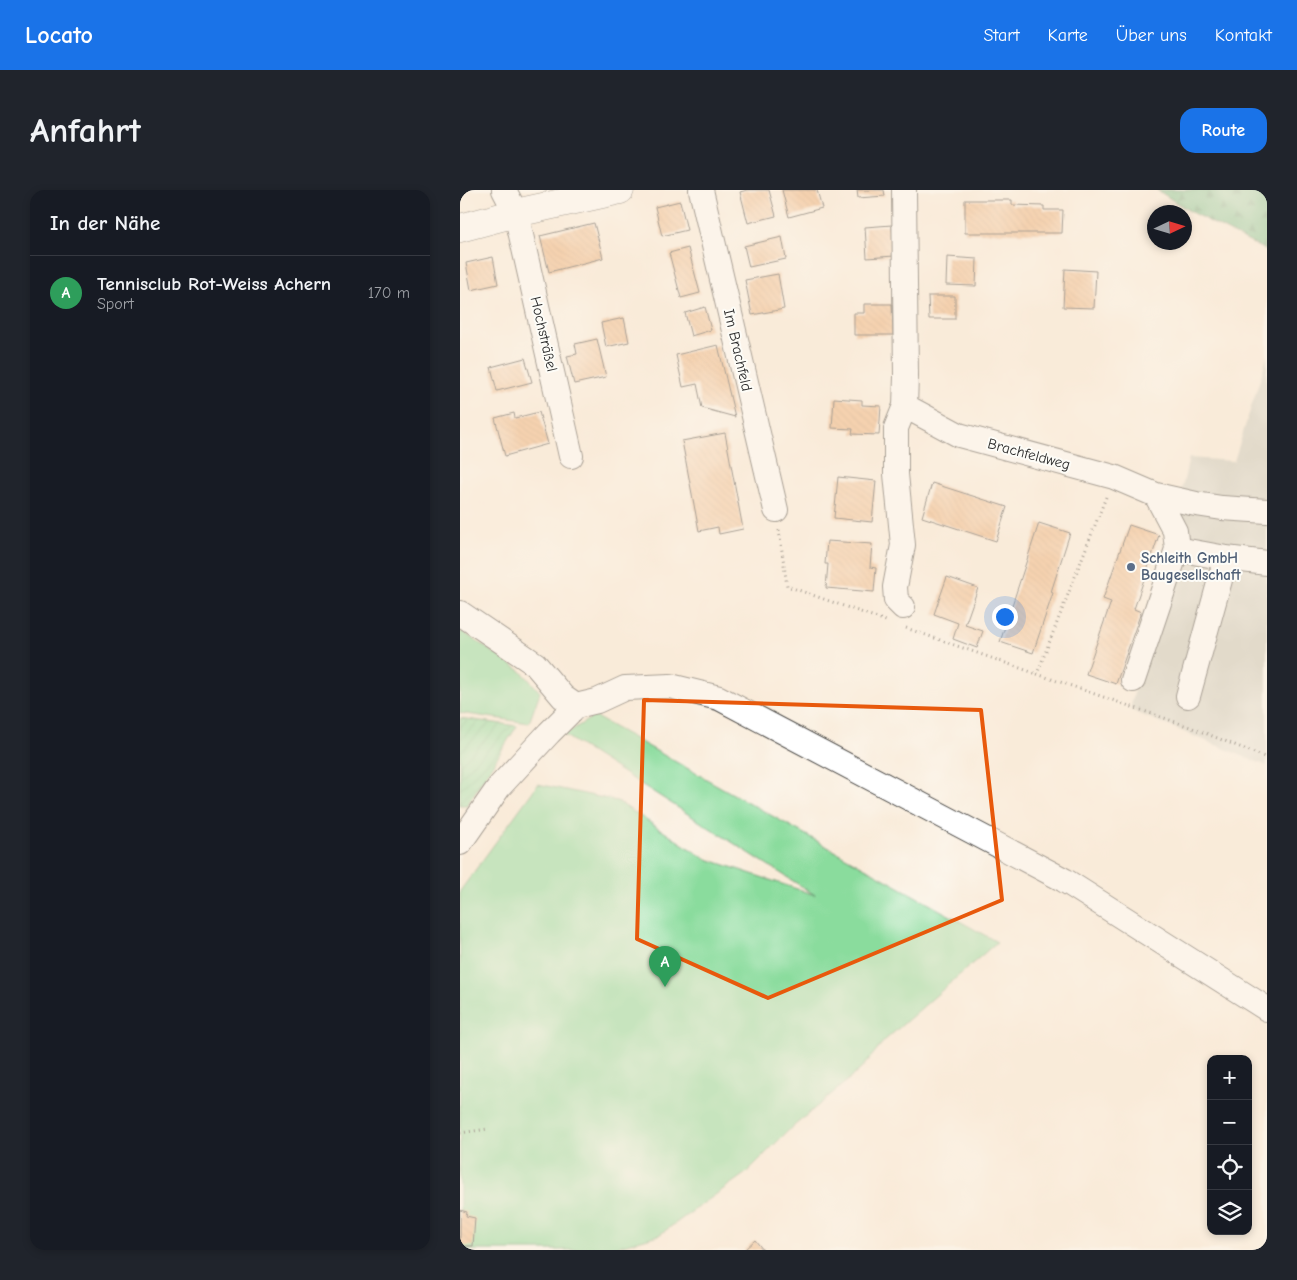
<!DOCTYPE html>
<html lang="de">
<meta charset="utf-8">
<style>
:root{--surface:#171b24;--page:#20242c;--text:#f1f3f6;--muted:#9ea1a6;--line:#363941;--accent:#1a73e8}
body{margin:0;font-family:"Comic Neue",sans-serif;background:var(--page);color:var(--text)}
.controls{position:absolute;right:15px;bottom:15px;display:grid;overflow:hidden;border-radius:10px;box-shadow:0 2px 8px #0003}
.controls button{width:45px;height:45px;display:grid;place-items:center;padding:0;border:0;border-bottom:1px solid var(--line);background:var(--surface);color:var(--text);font:25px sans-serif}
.compass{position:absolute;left:687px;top:15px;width:45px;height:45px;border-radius:50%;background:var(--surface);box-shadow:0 2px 8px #0003;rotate:86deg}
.you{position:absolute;left:544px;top:426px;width:18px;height:18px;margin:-12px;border:4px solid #fff;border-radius:50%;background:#1a73e8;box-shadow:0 0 0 8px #1a73e833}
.badge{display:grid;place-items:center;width:32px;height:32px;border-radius:50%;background:var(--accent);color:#fff;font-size:16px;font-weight:700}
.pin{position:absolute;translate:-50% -41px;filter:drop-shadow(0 1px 2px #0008)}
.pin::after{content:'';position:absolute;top:26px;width:18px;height:15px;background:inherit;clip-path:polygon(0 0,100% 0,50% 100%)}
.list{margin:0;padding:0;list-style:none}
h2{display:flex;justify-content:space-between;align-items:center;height:65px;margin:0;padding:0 20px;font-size:21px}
h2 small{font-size:16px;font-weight:400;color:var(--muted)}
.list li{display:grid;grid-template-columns:32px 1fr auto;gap:15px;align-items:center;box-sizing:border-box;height:75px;padding:0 20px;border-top:1px solid var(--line)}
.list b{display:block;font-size:19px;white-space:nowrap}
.list p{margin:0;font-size:16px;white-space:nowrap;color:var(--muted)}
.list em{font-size:16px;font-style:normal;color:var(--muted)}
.icon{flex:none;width:28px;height:28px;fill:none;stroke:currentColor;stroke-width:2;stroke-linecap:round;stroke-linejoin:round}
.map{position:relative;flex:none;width:807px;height:1060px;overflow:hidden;border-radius:15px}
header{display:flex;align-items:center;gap:30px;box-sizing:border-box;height:70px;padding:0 25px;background:var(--accent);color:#fff}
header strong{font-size:24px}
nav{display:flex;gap:28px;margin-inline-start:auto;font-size:18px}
.intro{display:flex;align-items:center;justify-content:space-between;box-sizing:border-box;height:120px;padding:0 30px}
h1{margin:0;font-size:35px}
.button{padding:12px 22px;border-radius:15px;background:var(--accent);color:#fff;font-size:18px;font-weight:700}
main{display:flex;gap:30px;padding:0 30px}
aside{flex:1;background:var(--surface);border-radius:15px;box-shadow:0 2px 8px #0003}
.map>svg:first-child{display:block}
.industrial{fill:#c5c5b8}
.grass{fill:#8adc9d;stroke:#5a8464}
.forest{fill:url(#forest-firs);stroke:#4d7458}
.garden{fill:url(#garden-furrows);stroke:#5a8464}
.building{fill:url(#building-back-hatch)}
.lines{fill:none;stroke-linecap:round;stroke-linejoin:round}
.minor-casing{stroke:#4a4845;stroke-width:26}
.major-casing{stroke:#4a4845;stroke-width:29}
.path{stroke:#4a4845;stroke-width:3;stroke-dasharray:1 4;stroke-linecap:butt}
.minor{stroke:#fff;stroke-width:24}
.major{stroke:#fff;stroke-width:28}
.marked{fill:none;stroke:#e8590c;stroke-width:4;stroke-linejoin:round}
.service-dot{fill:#5c6f8a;stroke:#fdfcf7;stroke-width:2}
.labels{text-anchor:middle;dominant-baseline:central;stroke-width:4;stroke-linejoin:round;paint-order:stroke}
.street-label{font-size:15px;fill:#2b2b2b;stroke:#fdfcf7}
.service-label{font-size:15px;font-weight:bold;fill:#4e5e75;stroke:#fdfcf7;text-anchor:start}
</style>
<header>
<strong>Locato</strong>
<nav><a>Start</a><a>Karte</a><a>Über uns</a><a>Kontakt</a></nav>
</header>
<div class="intro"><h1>Anfahrt</h1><a class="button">Route</a></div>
<main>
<aside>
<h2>In der Nähe<small></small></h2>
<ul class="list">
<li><span class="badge" style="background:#2e9e5b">A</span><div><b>Tennisclub Rot-Weiss Achern</b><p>Sport</p></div><em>170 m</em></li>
</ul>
</aside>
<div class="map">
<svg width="807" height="1060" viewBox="0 0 807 1060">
<defs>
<pattern id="forest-firs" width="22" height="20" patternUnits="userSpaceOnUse" patternTransform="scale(1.25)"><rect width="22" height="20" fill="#6fbc84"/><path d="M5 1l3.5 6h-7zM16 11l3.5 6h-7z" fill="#5b996c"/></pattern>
<pattern id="garden-furrows" width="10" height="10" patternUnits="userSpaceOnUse" patternTransform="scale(1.25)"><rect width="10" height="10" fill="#8adc9d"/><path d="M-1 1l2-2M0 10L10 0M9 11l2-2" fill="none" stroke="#77bd87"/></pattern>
<pattern id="building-back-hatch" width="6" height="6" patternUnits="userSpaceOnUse" patternTransform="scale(1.25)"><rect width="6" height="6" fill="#f0b37d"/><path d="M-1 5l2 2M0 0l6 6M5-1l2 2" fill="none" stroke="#ce9a6c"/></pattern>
</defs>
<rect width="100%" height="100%" fill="#fdfcf7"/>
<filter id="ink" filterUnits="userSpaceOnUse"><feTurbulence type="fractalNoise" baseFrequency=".02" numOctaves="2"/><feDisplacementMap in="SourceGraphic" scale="10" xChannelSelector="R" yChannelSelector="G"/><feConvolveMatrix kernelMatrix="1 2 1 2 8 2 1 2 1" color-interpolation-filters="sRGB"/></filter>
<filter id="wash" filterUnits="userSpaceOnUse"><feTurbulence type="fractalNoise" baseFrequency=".0096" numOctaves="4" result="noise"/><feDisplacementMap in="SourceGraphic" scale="20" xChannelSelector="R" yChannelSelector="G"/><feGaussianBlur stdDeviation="1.12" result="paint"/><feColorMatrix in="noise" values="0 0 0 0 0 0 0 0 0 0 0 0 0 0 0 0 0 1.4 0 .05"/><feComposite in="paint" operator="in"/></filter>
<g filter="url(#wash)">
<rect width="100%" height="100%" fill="#f9ebd9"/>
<path class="industrial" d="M807 167V576L670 520 729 268 774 271Z"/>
<path class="grass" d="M0 440 62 482 80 502 69 533 0 523Z
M134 526 537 752 424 851 401 879 328 941 286 983 199 1045 145 1060H0V701L78 594 157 611 244 668 355 705 104 545Z"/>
<path class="forest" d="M697 0H807V61L731 22Z"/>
<path class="garden" d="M0 528 57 536 7 615H0Z"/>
<g id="blocks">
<path class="building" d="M287 0H309L316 26 288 33 280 2Z
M322 0H357L362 18 329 27Z
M397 0H424L425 6 398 8Z
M505 10H552V15L584 16V20H603L602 43H505Z
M220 11 227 40 202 46 195 17Z
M134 33 143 68 89 82 80 46Z
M432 35 434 66 407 68 405 37Z
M322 47 326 69 289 77 284 56Z
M228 58 240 103 221 108 209 63Z
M33 67 38 94 11 100 6 73Z
M487 67 517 69 516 96 486 95Z
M605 79 636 81 634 118 603 117Z
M318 84 324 119 292 125 285 90Z
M468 106H495V129H469Z
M404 114H432L433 145H394V123H404Z
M245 117 251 140 231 146 225 123Z
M164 128 169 152 146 157 141 133Z
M137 149 146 187 114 194 107 166 117 164 115 154Z
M258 155 275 227 242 218 237 194 223 197 216 165Z
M65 168 72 192 37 201 31 177Z
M374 208 402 210V215L421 216 419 245 392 244 393 239 372 238Z
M79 222 88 254 45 266 35 228 54 223 55 228Z
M265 243 283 339 259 344 258 337 239 341 222 251Z
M378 287 416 291 412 332 374 328Z
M472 293 547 317 536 351 462 327Z
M579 333 610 343 591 402 593 403 573 463 540 452Z
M669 335 699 345 674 419 681 422 656 494 626 484 651 412 643 409Z
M367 351 412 354 410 377 416 378 414 402 366 398 368 374H365Z
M487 387 518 398 505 435 523 441 517 458 493 449 498 433 474 424Z
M0 1020 7 1022 6 1026 15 1028 13 1056H0Z
M295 1050 303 1060H284Z"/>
</g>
</g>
<g filter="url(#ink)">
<use href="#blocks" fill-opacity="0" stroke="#4a4845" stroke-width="1"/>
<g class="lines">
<g class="minor-casing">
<path id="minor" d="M44 0 56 23 111 266
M241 0 316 320
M445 216 499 245 654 287 696 305 736 314 762 318 807 321
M717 359 766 368 728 506
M766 368 807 373
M443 417 436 410 435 397 443 355 436 284V238L445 216 446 186 444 0
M0 423 75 474 103 507 116 516
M673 490 717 359 715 341 696 305
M0 653 39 597 89 543 116 516 137 511 165 498 210 496 259 508 604 690 807 819"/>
</g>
<g class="major-casing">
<path id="major" d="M0 38 56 23 160 0"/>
</g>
<path class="path" d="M646 307 577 484 730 537 807 568
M319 340 327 396 426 431
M446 438 577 484
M0 943 28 939"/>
<use href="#minor" class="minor"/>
<use href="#major" class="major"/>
</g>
</g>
<path d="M0 0H807V1060H0ZM184 510 521 520 542 710 308 808 177 749Z" fill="#f9ebd9" fill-opacity=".55" fill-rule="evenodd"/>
<path class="marked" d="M184 510 521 520 542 710 308 808 177 749Z"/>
<circle class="service-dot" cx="671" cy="377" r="5"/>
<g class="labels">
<g class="street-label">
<text transform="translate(84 144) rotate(77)">Hochsträßel</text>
<text transform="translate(278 160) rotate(77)">Im Brachfeld</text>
<text transform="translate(569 264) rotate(15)">Brachfeldweg</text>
</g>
<g class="service-label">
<text x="681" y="368">Schleith GmbH<tspan x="681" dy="17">Baugesellschaft</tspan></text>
</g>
</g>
</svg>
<div class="controls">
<button>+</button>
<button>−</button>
<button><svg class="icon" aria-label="locate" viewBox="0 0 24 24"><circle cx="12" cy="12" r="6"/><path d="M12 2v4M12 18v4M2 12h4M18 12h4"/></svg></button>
<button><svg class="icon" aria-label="layers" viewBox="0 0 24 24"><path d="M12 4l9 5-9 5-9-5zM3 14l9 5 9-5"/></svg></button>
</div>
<svg class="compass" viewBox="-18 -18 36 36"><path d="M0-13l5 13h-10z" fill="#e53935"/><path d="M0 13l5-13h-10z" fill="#9ea1a6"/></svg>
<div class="you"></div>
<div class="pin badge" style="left:205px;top:797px;background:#2e9e5b">A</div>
</div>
</main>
